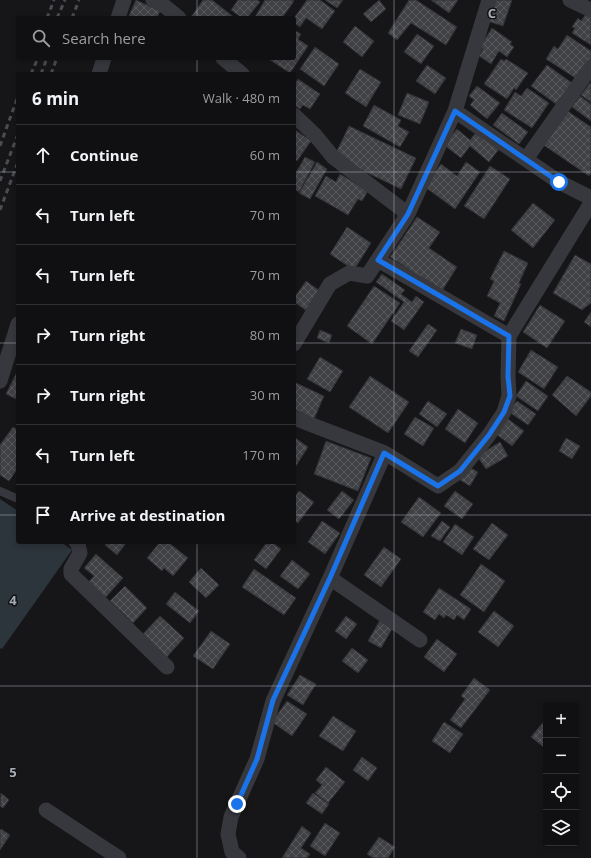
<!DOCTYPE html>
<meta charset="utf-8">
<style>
:root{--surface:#101012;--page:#19191b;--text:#f1f3f6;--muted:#9c9d9f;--line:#303032}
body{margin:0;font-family:"Open Sans",sans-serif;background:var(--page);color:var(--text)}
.controls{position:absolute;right:12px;bottom:12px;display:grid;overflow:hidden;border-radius:4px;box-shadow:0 2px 6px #0003}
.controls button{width:36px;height:36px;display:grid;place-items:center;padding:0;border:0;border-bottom:1px solid var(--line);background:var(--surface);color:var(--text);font:20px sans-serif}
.stop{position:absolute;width:12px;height:12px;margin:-9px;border:3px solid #1a73e8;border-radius:50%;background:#fff}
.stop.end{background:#1a73e8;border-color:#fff;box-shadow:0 1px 4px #0008}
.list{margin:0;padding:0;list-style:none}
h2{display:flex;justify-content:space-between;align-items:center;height:52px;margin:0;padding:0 16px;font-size:17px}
h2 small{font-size:13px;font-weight:400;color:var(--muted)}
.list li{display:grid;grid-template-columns:26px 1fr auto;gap:12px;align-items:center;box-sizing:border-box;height:60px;padding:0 16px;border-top:1px solid var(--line)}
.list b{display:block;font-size:15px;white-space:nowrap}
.list em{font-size:13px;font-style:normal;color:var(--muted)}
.icon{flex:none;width:22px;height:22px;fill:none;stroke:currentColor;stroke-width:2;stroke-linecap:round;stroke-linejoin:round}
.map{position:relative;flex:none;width:591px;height:858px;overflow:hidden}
.search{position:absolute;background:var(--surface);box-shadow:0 2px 6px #0003;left:16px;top:16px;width:280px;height:44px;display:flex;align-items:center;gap:10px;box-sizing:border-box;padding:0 14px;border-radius:4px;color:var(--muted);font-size:15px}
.panel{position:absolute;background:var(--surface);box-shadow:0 2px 6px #0003;left:16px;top:72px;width:280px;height:472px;border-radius:4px}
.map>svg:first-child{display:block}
.water{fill:#2c353c}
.building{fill:url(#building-cross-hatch);stroke:#303034}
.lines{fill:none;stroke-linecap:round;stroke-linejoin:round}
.service{stroke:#37383d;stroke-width:8}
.minor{stroke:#37383d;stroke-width:15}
.rail{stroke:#4a4c52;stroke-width:3;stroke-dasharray:5 4;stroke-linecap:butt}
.route{stroke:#1a73e8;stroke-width:5}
.grid{fill:none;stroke:#a8adb8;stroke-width:1;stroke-opacity:0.55}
.grid-label{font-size:13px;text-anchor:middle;font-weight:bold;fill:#a8adb8;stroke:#111113;stroke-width:3;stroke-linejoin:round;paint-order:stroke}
</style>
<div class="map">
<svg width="591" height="858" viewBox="0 0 591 858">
<defs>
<pattern id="building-cross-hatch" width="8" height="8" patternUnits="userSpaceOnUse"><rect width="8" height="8" fill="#404145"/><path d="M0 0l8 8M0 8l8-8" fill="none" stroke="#595a5e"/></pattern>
</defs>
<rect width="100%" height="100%" fill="#161618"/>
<path class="water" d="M0 499 18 511V542H61L72 550 2 649 0 648Z"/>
<path class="building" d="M136 0 160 11 157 18H128Z
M203 0H212L235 18H193L191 17Z
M238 0H257L260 2 247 18H242L231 10Z
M265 0H293L294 1 282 18H257L255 17Z
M307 0H320L335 11 322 29 306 18 300 27 294 23V18Z
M325 0H343L337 8Z
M379 0 386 9 371 22 363 14Z
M409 0H416L457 27 446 45 411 23 397 40 388 33Z
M431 0H458L449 13Z
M495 0H512L503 26 487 21Z
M586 14 591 17V45L572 33 575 28 572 27 578 18 581 21Z
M355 26 374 41 362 57 343 42Z
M492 28 512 42 510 44 514 47 507 57 499 51 491 64 479 56 483 49 480 47Z
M294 30 301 34 298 39 308 46 290 73 267 58H294Z
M417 34 434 46 421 64 404 52Z
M567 35 591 51V58L577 79 546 59 554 46 558 49Z
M315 47 339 64 324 86 300 69Z
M501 59 504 61 506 59 528 73 516 90 514 88 507 99 484 84Z
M427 65 446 78 435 94 416 81Z
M547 65 572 83 556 104 531 86Z
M360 69 381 82 366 107 345 93Z
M298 79 320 94 310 109 303 105 300 109 294 105V85Z
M590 83H591V102L581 95Z
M477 86 500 103 487 119 470 105 474 100 469 96Z
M527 88 549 103 532 128 504 110 515 92 521 96Z
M407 93 429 102 420 124 398 115Z
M580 96 591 104V121L572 107Z
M374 105 401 120 398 126 409 132 400 147 363 126Z
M566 110 591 127V173L589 176 542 144Z
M502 113 528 132 519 144 493 125Z
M349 126 416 158 401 189 334 157Z
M294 129 311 141 297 161 294 159Z
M457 129 470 140 477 131 499 149 489 162 470 146 461 158 444 145Z
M305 157 315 162 299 192 294 189V176Z
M317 162 327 169 310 199 299 193Z
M466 162 480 172 455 209 425 187 441 164 457 176Z
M490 166 510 179 484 219 464 206Z
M340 174 368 191 362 201 358 199 348 215 315 196 326 176 336 182Z
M533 203 555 220 533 248 511 230Z
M417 217 440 232 429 248 457 267 442 291 390 257Z
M347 227 371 243 354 270 330 254Z
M504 251 528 263 519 283 521 284 504 321 494 316 500 303 487 296 494 281 490 279Z
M575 255 591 264V303L582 310 553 293Z
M382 274 405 290 401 294 412 302 416 296 424 302 404 330 391 321 404 302 376 282Z
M306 281 320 291 307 311 294 302V298Z
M374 286 400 303 372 344 347 326Z
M540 305 565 321 547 348 523 332Z
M591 312V327L584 322Z
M428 324 437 330 418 357 409 351Z
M461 329 477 335 472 349 455 343Z
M320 330 332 335 329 343 317 338Z
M531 350 558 367 544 389 518 372Z
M320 357 343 371 330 392 307 379Z
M17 372 18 373V400L6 394Z
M370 376 409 402 388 433 349 407Z
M567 376 591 392V396L576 416 552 395Z
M526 381 548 396 538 411 516 396Z
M294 382 324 396 314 419 294 409Z
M428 401 447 414 437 427 419 414Z
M517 401 536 414 528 425 509 412Z
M458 409 478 423 465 443 445 429Z
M415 417 434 428 423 446 404 434Z
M508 419 524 431 512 446 496 434Z
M13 427 18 430V468L9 481 0 475V445Z
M294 437 308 447 294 469Z
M566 438 580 446 572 459 559 451Z
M326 441 371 458 358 491 314 474Z
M500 442 508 456 486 469 477 456Z
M469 467 478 472 470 486 460 480Z
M299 491 314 502 298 523 294 520V498Z
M342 491 354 500 339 519 327 510Z
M455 491 473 504 462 519 444 506Z
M419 497 441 513 423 537 401 522Z
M322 521 340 533 325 554 308 542Z
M442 521 450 527 440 541 431 536Z
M492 523 508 535 489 560 473 549Z
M455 524 474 537 462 555 443 542Z
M108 542H127L117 555 105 545Z
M160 542H168L188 558 173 576 164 568 162 571 147 558Z
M267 542H272L281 549 266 569 254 560Z
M384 547 401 559 381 587 364 575Z
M96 554 123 578 105 598 88 583 94 576 84 568Z
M292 560 310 574 298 589 280 576Z
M481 564 505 581 484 612 460 595Z
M201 568 219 585 206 598 189 582Z
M254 569 296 598 284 615 242 587Z
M125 586 147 608 133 623 110 601Z
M439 588 471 609 464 620 457 615 454 620 446 615 444 618 439 614 435 620 423 612Z
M175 592 199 611 190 623 166 604Z
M494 611 514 626 498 647 478 632Z
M160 616 184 638 165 659 141 636Z
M346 616 357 624 346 639 335 631Z
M380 620 393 627 381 648 368 641Z
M211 631 230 644 213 669 193 656Z
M437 639 457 654 444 672 424 657Z
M352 648 368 660 358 673 342 661Z
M300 675 316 684 303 705 287 695Z
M474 678 490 690 461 728 450 720 465 699 461 696Z
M287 701 307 714 292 736 272 722Z
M333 716 356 731 343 751 319 736Z
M545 720 546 721V749L531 737Z
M444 722 463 734 450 753 432 741Z
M362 757 377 768 368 781 353 770Z
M326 767 345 782 328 803 315 793 322 785 316 780Z
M1 793 9 800 3 808 0 806Z
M313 793 329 804 322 814 306 803Z
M325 823 340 833 325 856 310 846Z
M302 826 311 833 301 848 310 854 307 858H282Z
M1 829 10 835 0 850V830Z
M379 837 395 847 388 858H373L367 854Z"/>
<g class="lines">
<path class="service" d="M0 491 18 499"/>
<path class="minor" d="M153 0 162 4 179 18
M570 0 591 10
M118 18 124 0
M223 58 242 74
M99 74 104 58
M455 111 559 182 591 198
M294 115 315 135 333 157 408 214
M526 159 591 67
M378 260 509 336
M294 344 330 284 349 273 367 276 408 214 455 111 489 0
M0 381 18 324
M385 453 438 486 460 471 489 435 504 412 509 396 508 376 509 336 591 203
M76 542 78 544 80 553 71 569V574L167 667
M330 578 420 640
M46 810 119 858
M239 858 232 852 228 834 231 817 257 759 273 701 330 578 385 453 294 418"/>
<path class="rail" d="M47 18 54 0
M57 18 65 0
M72 18 79 0
M31 74 38 58
M41 74 47 58
M51 74 57 58
M0 146 18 96
M0 181 18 134
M0 210 18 162"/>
</g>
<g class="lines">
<path class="route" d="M237 804 257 759 273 700 330 578 384 453 438 486 460 471 489 435 504 412 510 396 508 376 509 336 378 260 408 214 455 111 559 182"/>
</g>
<path class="grid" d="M197 0V18M394 0V858M197 58V74M0 172H18M294 172H591M0 343H18M294 343H591M0 515H18M294 515H591M197 542V858M0 686H591"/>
<g class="grid-label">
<text x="492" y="18">C</text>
<text x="13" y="605">4</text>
<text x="13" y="777">5</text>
</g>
</svg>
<div class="controls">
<button>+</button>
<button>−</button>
<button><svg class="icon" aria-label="locate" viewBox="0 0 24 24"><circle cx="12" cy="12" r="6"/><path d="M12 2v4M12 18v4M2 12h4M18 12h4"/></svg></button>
<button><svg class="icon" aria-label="layers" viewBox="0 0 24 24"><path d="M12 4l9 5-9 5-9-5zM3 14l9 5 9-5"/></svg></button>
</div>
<div class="stop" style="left:559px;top:182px"></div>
<div class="stop end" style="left:237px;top:804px"></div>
<div class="search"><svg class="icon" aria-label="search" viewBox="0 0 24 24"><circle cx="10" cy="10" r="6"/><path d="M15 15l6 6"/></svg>Search here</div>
<section class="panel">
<h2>6 min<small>Walk · 480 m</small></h2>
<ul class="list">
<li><svg class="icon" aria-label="ahead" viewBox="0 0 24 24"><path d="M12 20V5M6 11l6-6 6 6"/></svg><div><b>Continue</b></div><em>60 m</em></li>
<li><svg class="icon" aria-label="left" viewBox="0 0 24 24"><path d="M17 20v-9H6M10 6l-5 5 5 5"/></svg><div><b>Turn left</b></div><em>70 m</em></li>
<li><svg class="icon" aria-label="left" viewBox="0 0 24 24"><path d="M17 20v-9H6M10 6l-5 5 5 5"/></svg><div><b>Turn left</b></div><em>70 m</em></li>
<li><svg class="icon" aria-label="right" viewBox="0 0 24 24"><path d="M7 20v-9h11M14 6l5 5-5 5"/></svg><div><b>Turn right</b></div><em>80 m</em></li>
<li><svg class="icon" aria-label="right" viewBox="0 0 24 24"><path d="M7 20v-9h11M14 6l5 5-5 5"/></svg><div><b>Turn right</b></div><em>30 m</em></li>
<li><svg class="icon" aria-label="left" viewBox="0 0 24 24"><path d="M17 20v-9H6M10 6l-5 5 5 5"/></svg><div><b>Turn left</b></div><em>170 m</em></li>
<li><svg class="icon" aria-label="arrive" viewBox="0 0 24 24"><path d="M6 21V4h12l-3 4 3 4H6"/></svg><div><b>Arrive at destination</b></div></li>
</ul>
</section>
</div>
